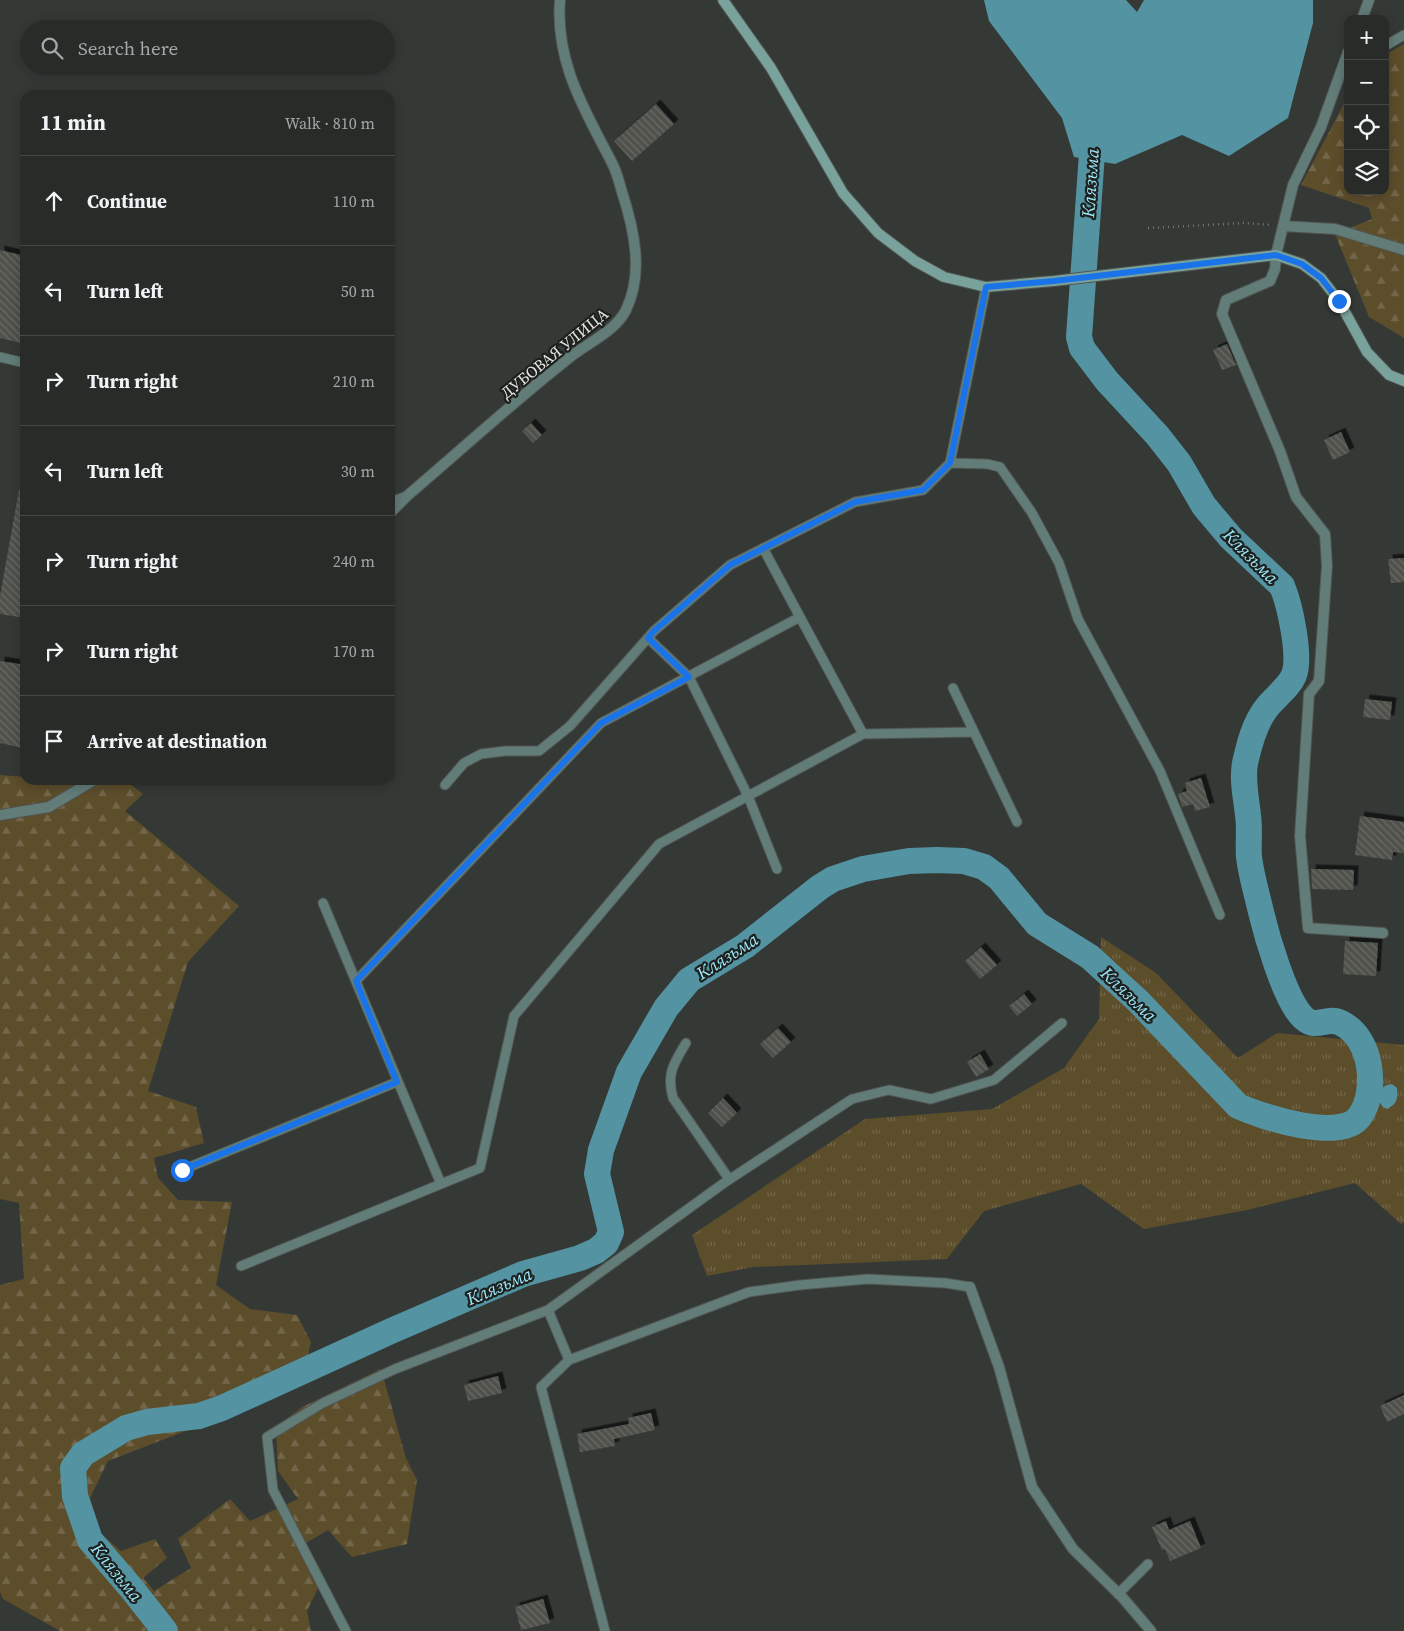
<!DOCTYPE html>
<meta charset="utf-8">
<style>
:root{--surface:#282b28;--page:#303330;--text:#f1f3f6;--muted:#a5a7a8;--line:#444745}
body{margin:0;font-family:"Source Serif 4",serif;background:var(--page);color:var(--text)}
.controls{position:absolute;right:15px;top:15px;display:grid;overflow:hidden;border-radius:10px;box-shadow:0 2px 12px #0003}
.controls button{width:45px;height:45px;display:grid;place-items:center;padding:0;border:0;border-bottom:1px solid var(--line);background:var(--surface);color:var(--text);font:25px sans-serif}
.stop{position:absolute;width:15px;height:15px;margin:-11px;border:4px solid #1a73e8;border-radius:50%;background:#fff}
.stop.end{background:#1a73e8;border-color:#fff;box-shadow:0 1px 5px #0008}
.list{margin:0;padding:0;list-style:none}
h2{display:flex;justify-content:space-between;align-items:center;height:65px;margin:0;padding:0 20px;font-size:21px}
h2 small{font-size:16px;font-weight:400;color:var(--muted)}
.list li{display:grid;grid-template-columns:32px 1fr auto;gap:15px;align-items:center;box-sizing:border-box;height:90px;padding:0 20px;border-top:1px solid var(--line)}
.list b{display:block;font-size:19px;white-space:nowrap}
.list em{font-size:16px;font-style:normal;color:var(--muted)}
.icon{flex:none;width:28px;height:28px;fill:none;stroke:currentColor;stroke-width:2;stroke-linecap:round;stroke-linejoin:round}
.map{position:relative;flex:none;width:1404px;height:1631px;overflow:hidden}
.search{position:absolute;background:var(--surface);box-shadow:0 2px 12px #0003;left:20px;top:20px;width:375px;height:55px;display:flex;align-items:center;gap:12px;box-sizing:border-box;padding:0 18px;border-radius:28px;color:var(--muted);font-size:19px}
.panel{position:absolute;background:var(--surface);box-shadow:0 2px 12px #0003;left:20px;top:90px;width:375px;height:695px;border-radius:15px}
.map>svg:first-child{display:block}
.grass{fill:url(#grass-tufts)}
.forest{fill:url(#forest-firs)}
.water{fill:#5393a2}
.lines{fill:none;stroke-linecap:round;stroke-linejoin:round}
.river{stroke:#5393a2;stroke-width:26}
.building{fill:url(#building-back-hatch);filter:url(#shadow)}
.lane-casing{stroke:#515552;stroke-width:11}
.street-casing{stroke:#515552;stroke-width:12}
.secondary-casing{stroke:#515552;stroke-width:12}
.path{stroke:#747774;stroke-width:2.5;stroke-dasharray:1 4;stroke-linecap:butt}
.lane{stroke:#627c77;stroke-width:9}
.street{stroke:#627c77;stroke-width:10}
.secondary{stroke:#78a29b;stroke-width:10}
.route{stroke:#1a73e8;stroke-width:6}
.labels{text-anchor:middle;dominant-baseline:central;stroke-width:4.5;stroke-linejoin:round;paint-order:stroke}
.street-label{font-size:16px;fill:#e3e5e3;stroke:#1e201e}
.water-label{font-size:18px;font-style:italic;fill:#9be7fa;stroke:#1e201e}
</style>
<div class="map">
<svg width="1404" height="1631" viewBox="0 0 1404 1631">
<defs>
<pattern id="grass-tufts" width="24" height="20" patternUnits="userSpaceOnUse" patternTransform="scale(1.25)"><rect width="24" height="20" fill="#5c4d2b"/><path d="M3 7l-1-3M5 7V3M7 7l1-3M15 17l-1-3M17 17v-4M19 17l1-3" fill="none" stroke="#73664a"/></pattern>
<pattern id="forest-firs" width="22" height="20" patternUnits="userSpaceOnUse" patternTransform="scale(1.25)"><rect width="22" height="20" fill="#5c4d2b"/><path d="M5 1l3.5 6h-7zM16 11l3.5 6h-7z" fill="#73664a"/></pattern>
<pattern id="building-back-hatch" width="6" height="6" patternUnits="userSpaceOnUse" patternTransform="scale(1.25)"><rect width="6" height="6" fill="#50514c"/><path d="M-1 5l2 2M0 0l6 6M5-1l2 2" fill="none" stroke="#696a66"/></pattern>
<filter id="shadow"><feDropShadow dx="4.5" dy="-4.5" stdDeviation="0" flood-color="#0009"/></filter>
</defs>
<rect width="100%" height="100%" fill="#353936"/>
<path class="grass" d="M1101 937 1156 973 1238 1058 1277 1033 1404 1045V1222L1401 1224 1355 1183 1247 1210 1144 1229 1081 1184 984 1211 947 1259 753 1267 707 1276 692 1235 865 1119 992 1109 1064 1068 1099 1019Z"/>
<path class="forest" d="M1404 44V338L1369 317 1335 234 1372 219 1369 208 1301 185 1348 96V191H1385V55Z
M0 775 25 777V780H125L143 794 125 811 239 906 188 962 148 1091 196 1107 204 1143 154 1158 158 1178 178 1200 232 1202 216 1285 250 1309 297 1315 311 1342 308 1354 289 1391 108 1461 90 1498 101 1534 121 1551 155 1539 167 1558 143 1578 154 1591 191 1568 178 1539 230 1499 250 1521 298 1499 278 1471 276 1427 302 1407 381 1369 406 1458 417 1480 407 1544 352 1557 328 1530 299 1547 323 1578 307 1611 311 1631H262L261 1629 258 1631H60L3 1599 0 1592V1285L24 1279 19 1203 0 1199Z"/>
<path class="water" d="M984 0H1126L1137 12 1144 0H1313V23L1288 118 1229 156 1182 135 1115 164 1074 157 1062 118 989 21Z
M1392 1084 1397 1088C1398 1099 1397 1104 1387 1109 1378 1105 1379 1098 1380 1089L1387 1085Z"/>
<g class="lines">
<path class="river" d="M165 1631 132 1589 90 1540 75 1496 73 1468 83 1454 126 1428 147 1422 199 1416 222 1408 391 1331 523 1274 580 1258 596 1251 606 1243 611 1232 597 1174 601 1150 629 1072 666 1008 689 980 745 946 820 887 833 879 863 869 909 861 937 860 964 861 984 867 999 878 1037 924 1090 957 1138 1001 1238 1106C1262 1117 1342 1143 1360 1116 1378 1090 1372 1038 1341 1023 1325 1015 1315 1033 1300 1014 1284 995 1267 937 1261 912 1257 894 1251 875 1249 857 1248 843 1250 829 1248 815 1246 797 1242 780 1245 763 1249 745 1254 725 1265 710 1273 698 1289 688 1294 675 1301 656 1290 605 1282 586L1231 538 1204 506 1179 463 1157 435 1107 381 1082 348 1079 337 1094 125"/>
</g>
<path class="building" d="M656 104 674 124 632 161 614 141Z
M0 250 25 256V344L0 338Z
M1227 344 1236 365 1222 370 1213 350Z
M531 423 542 435 533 443 522 431Z
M1341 432 1350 452 1333 460 1324 440Z
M19 490 25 491V618L0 614V596Z
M1404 558V582L1391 583 1388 559Z
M0 661 25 665V729L23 748 0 743Z
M1365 699 1392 702 1390 720 1363 717Z
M1201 778 1210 807 1195 811 1193 804 1182 807 1178 794 1187 791 1185 783Z
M1360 816 1404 822V853L1393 852 1392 860 1355 855Z
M1311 869 1354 870 1353 890 1312 889Z
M1345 941 1378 943 1376 976 1343 974Z
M981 947 997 965 980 979 965 961Z
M1024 994 1032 1004 1017 1016 1009 1006Z
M778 1028 791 1042 773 1058 760 1044Z
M980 1054 989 1069 976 1077 967 1062Z
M723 1098 737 1113 722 1127 708 1113Z
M498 1376 502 1393 468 1401 464 1385Z
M1404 1395V1414L1387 1422 1380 1406Z
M651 1413 655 1430 614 1439 615 1446 580 1452 577 1434 629 1424 628 1418Z
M1166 1521 1169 1530 1190 1521 1201 1548 1170 1561 1165 1549 1162 1550 1152 1527Z
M543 1599 550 1623 521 1630 515 1607Z"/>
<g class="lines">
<g class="lane-casing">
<path id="lane" d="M1385 46 1404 35
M0 357 25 363
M950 463 987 464 1000 467 1032 513 1059 563 1078 619 1160 771 1220 915
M390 502 407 496
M763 548 800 617
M648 638 689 677 748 796 777 869
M953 688 1017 822
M445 785 464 763 481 754 505 751H539L570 726 654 631 730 565 855 502 923 490 950 463 986 287
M323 903 441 1184
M356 981 601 723 800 617 863 734
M686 1043C674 1063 666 1074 673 1098L729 1179
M182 1170 397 1082
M241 1266 480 1168 514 1016 659 844 863 734 974 732
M970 1287 945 1283 868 1279 800 1285 749 1292 569 1360 548 1310 724 1183 852 1099 889 1090 931 1099 994 1080 1062 1023
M569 1360 541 1387 605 1631
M1118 1594 1148 1564
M346 1631 273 1490 267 1437 323 1403 395 1369 548 1310"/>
</g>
<g class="street-casing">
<path id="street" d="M1362 19 1369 0
M1348 52 1321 127 1293 185 1276 255 1275 269 1270 281 1226 300 1222 314 1280 451 1296 497 1325 534 1327 566 1319 681 1309 694 1300 836 1308 928 1383 933
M1283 226 1335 229 1404 250
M390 513 407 496C461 450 513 402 569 358 587 343 615 332 626 310 644 273 634 229 622 192 619 182 617 172 612 163 585 110 555 63 560 0
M0 815 49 807 94 780
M970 1287 999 1367 1032 1487 1073 1549 1122 1597 1151 1631"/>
</g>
<g class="secondary-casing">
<path id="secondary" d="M723 0 771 68 843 193 878 233 915 261 944 277 986 287 1054 281 1276 255 1302 264 1321 278 1339 301 1367 352 1389 375 1404 381"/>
</g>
<path class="path" d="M1148 228 1245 223 1272 225"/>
<use href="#lane" class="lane"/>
<use href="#street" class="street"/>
<use href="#secondary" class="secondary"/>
</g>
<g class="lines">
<path class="route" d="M182 1170 397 1082 356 981 601 723 689 677 648 638 654 631 730 565 855 502 923 490 950 463 986 287 1054 281 1276 255 1302 264 1321 278 1339 301"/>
</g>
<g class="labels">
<g class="street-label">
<text transform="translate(554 353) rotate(-39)">ДУБОВАЯ УЛИЦА</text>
</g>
<g class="water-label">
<text transform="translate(1090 183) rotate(-86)">Клязьма</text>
<text transform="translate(1251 556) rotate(45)">Клязьма</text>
<text transform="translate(727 956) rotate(-33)">Клязьма</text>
<text transform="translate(1129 994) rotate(44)">Клязьма</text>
<text transform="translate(499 1286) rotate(-23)">Клязьма</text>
<text transform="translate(117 1572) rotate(51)">Клязьма</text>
</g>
</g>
</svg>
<div class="controls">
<button>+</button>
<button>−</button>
<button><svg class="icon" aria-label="locate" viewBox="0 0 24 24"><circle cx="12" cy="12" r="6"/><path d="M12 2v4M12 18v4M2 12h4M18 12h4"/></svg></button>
<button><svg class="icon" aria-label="layers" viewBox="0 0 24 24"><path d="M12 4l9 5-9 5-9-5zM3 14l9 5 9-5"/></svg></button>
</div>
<div class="stop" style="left:182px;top:1170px"></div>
<div class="stop end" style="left:1339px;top:301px"></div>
<div class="search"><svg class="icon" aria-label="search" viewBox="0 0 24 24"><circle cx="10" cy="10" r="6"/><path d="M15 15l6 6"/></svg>Search here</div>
<section class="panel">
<h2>11 min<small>Walk · 810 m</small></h2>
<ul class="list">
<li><svg class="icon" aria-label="ahead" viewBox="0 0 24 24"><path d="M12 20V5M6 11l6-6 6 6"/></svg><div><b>Continue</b></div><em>110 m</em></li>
<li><svg class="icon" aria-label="left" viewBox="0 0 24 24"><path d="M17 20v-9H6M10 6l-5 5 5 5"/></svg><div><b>Turn left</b></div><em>50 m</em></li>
<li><svg class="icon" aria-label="right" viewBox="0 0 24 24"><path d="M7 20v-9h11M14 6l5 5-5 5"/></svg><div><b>Turn right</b></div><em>210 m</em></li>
<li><svg class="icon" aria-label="left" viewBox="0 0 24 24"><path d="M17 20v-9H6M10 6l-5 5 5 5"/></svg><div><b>Turn left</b></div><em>30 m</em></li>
<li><svg class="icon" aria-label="right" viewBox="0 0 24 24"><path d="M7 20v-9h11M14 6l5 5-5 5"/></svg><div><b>Turn right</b></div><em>240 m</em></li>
<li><svg class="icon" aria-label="right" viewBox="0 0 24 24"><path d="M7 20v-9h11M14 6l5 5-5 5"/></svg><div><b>Turn right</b></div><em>170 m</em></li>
<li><svg class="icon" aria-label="arrive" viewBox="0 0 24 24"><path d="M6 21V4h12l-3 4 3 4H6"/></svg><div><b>Arrive at destination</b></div></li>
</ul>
</section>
</div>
